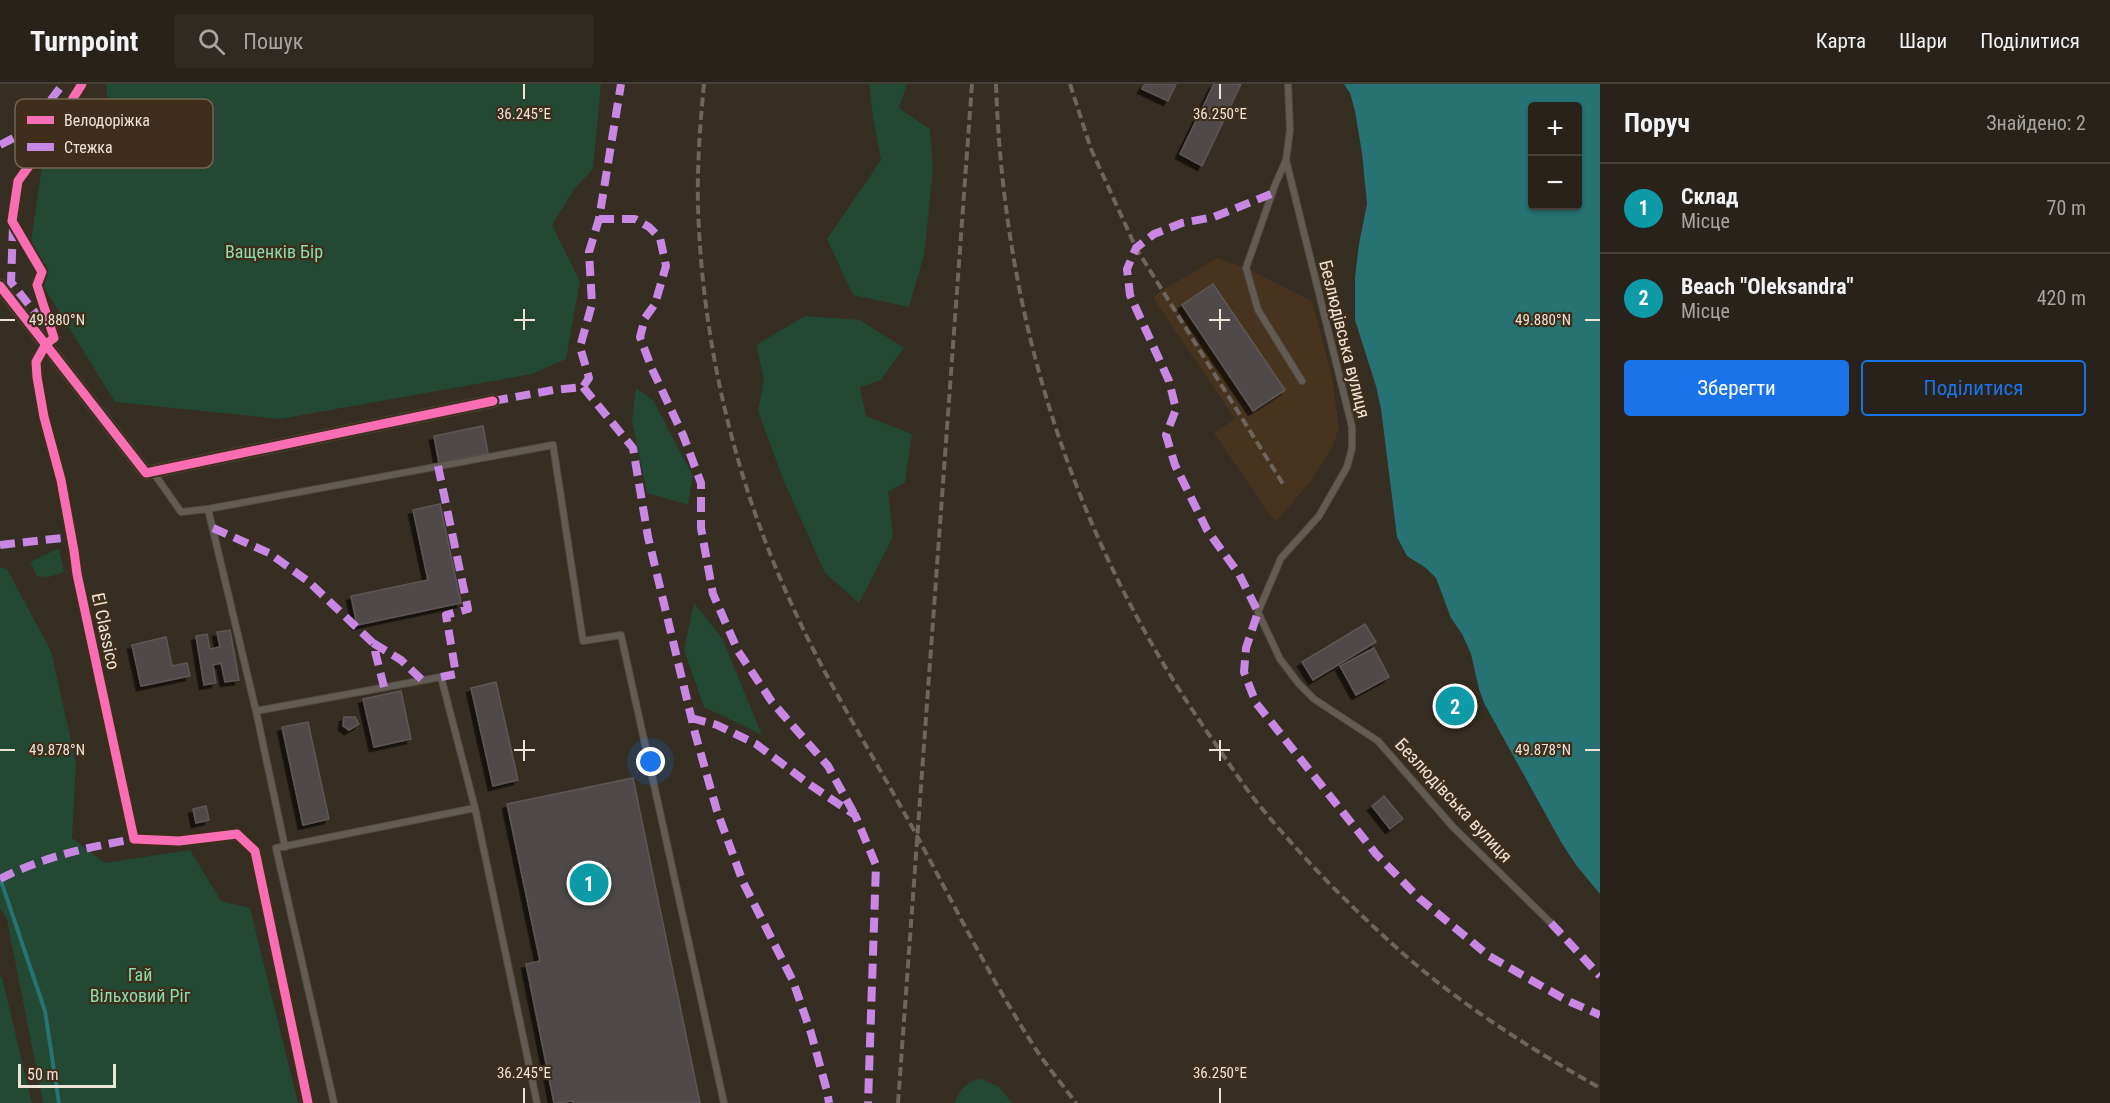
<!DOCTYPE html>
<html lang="uk">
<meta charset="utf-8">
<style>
:root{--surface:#28221a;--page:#302a23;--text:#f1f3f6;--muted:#a5a4a2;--line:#443f39;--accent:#1a73e8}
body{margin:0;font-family:"Roboto Condensed",sans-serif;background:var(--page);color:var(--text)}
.controls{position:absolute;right:18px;top:18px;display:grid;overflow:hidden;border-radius:6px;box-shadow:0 2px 4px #0004}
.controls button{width:54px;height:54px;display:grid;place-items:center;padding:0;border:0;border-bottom:2px solid var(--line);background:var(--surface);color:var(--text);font:30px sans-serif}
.scale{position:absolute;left:18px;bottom:15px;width:98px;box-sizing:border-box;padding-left:6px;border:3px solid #ede3d7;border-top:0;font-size:16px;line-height:21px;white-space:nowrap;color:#ede3d7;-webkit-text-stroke:4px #3e2e1b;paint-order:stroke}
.you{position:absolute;left:651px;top:678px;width:21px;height:21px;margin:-15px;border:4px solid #fff;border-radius:50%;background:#1a73e8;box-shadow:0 0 0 9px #1a73e833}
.badge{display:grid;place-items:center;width:39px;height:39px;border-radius:50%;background:var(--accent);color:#fff;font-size:20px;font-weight:700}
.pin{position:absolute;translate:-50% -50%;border:3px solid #fff;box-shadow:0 2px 6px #0006}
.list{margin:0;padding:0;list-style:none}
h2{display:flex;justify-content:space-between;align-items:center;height:78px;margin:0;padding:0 24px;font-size:26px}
h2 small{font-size:20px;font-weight:400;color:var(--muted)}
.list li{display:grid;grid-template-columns:39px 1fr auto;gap:18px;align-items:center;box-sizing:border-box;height:90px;padding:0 24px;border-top:2px solid var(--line)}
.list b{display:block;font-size:22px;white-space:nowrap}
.list p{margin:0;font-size:20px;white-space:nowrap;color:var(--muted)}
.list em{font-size:20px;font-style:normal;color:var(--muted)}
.actions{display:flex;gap:12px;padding:18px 24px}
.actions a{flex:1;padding:14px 0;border:2px solid var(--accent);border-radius:6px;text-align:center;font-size:21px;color:var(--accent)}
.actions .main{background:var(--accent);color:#fff}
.icon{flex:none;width:33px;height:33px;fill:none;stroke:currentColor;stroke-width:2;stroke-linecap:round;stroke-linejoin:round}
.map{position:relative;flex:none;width:1600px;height:1019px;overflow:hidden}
header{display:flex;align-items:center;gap:36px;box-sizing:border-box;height:84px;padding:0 30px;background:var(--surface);border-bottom:2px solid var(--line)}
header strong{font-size:28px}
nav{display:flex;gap:33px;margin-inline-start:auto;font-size:21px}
.search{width:420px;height:54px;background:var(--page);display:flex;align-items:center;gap:15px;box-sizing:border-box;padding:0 21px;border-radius:6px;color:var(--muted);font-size:22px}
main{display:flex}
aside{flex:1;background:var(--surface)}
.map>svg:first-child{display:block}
.built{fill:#47341e}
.green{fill:#234833}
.water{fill:#277272;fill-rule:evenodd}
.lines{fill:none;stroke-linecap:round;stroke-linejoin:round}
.stream{stroke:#277272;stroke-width:4}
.building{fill:#504848;stroke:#5e5757;stroke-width:1.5;filter:url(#shadow)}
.service-casing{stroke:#534a41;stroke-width:8}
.minor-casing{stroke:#534a41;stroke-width:14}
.service{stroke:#635c55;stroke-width:6}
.minor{stroke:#635c55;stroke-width:12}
.rail{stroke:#6d665e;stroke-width:4;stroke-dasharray:9 4.5;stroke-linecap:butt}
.quiet{stroke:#c787e3;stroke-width:8;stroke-dasharray:15 8;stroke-linecap:butt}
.cycleway-casing{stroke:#3e2e1b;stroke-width:13}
.cycleway{stroke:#f96db3;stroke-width:9}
.ticks{fill:none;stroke:#ede3d7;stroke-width:2}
.labels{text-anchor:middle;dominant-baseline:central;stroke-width:4.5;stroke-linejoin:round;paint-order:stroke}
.park-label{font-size:18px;fill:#8adead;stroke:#3e2e1b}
.street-label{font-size:18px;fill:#ede3d7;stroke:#3e2e1b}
.key{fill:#3e2e1b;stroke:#736453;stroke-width:1.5}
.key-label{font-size:16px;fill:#ede3d7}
.ticks-label{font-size:15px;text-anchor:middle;fill:#ede3d7;stroke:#3e2e1b;stroke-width:4.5;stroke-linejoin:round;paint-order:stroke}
</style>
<header>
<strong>Turnpoint</strong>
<div class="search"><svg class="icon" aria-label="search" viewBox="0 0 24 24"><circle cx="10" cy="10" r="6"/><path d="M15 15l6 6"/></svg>Пошук</div>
<nav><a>Карта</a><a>Шари</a><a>Поділитися</a></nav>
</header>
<main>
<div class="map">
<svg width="1600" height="1019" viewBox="0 0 1600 1019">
<defs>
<filter id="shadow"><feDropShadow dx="-4.5" dy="4.5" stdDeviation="0" flood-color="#0009"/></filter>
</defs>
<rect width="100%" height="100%" fill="#362d23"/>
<path class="built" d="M1217 174 1246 184 1312 217 1332 293 1339 344 1332 364 1310 398 1277 437 1269 430 1214 349 1235 335 1153 214 1161 207Z"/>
<path class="green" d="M106 0H601L593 85 574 105 552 141 580 197 566 275 532 290 280 335 115 318 28 178 43 75 109 28Z
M869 0H907L899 24 930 45 933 86 924 171 909 223 853 211 827 155 881 76 873 34Z
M805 232 860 236 904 264 881 296 860 303 866 332 912 350 905 398 888 408 893 453 859 519 825 489 783 395 758 327 764 295 756 261Z
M636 304 653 316 693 392 688 421 647 409 632 337Z
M59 464 64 488 49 493 37 492 30 478Z
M0 483 7 485 51 567 76 679 72 754 105 779 190 766 221 817 250 824 298 1019H43L7 836 0 824Z
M694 519 722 554 762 651 704 623 684 566Z
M0 893H2L32 1019H0Z
M982 995 999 1003 1012 1019H955C960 1006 967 996 982 995Z"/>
<path class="water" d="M1344 0H1600V810L1576 781 1561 758 1484 619 1479 605 1471 570 1462 550 1451 534 1436 494 1426 484 1407 472 1397 453 1381 325 1376 302 1355 236V194L1359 160 1367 120 1362 69 1355 27 1350 9ZM1532 22H1578V122H1532Z"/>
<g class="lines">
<path class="stream" d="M0 794 45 927 59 1019"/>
</g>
<path class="building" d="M1145 0H1176L1168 17 1142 5Z
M1214 0H1241L1202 82 1180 70Z
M1213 200 1285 306 1253 327 1182 221Z
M483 342 488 369 439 379 434 352Z
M440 420 461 519 357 541 351 512 428 496 413 426Z
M1365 540 1376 558 1313 596 1302 578Z
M230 546 239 596 225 598 221 579 213 581 216 599 204 601 196 552 207 550 210 565 220 563 217 548Z
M166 553 172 582 187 579 190 592 141 602 132 561Z
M1374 564 1389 593 1356 611 1340 582Z
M496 598 518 696 493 702 471 604Z
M401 607 411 655 374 663 363 615Z
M344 633H355L359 640 349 646 343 642Z
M308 638 329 735 303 741 282 643Z
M633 694 700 1019H573V1017L554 1019 526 880 540 877 507 720Z
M1384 712 1403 735 1390 745 1372 722Z
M206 722 209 736 196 739 193 725Z"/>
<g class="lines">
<g class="service-casing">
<path id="service" d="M1288 0 1290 46 1286 76 1352 343V364L1347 383 1319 432 1281 474 1258 528 1280 575 1299 600 1314 615 1378 657 1453 743 1551 839
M1286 76 1275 101 1246 184 1258 226 1302 297
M153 388 181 428 208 425
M256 627 208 425 553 361 583 557 621 551 724 1019
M285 763 256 627 441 593 475 724
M334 1019 276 764 475 724 537 1019"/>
</g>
<g class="minor-casing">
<path id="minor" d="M0 202 146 389 493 317"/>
</g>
<use href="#service" class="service"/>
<use href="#minor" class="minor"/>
<path class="rail" d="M704 0C700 41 697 82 698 122 702 259 735 397 792 521 826 597 871 668 911 741 953 818 991 897 1039 970 1051 987 1064 1003 1076 1019
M996 0C1004 241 1077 465 1217 662 1232 684 1247 707 1264 727 1302 773 1344 816 1388 856 1450 914 1527 963 1600 1004
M1070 0 1091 65 1136 164 1283 400
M898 1019 972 0"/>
<path class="quiet" d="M0 61 27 47 63 0
M1271 110 1214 133 1182 139 1154 150 1136 164 1127 185 1130 211 1169 297 1176 325 1166 351 1175 381 1207 446 1239 490 1258 528 1246 564 1244 588 1256 619 1376 770 1419 814 1489 872 1566 916 1600 931
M599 135H635L649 143 660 154 666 182 655 220 645 234 640 253 652 285 683 351 701 399V444L713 510 738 567 772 618 828 682 855 731
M13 142 11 198 45 241
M583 303 633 364 648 453 695 649 717 727 743 798 793 897 811 949 827 1007 829 1019
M493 317 553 306 583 303 589 294 580 263 592 220 589 168 599 135 621 0
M438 382 468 525 446 531 456 590 441 593
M213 444 269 469 308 497 373 559 384 603
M0 461 71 453
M373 559 401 576 422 596
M691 634 717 641 756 660 809 700 855 731 876 781 868 1019
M0 795C45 772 85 764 134 755
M1551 839 1600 892"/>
<g class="cycleway-casing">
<path id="cycleway" d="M82 0 37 71 18 97 12 137 42 188 37 201 54 254 46 260 36 278 37 293 44 333 61 396 74 467 77 490 134 755 179 757 237 750 255 767 308 1019
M0 202 146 389 493 317"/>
</g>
<use href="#cycleway" class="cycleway"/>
</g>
<path class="ticks" d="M524 0V15M1220 0V15M524 225V246M1220 225V246M0 236H15M514 236H535M1209 236H1230M1585 236H1600M524 656V677M1220 656V677M0 666H15M514 666H535M1209 666H1230M1585 666H1600M524 1004V1019M1220 1004V1019"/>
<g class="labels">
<g class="park-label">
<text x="274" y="167">Ващенків Бір</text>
<text x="140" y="890">Гай<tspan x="140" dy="21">Вільховий Ріг</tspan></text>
</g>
<g class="street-label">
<text transform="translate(1345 255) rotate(76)">Безлюдівська вулиця</text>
<text transform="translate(106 547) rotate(78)">El Classico</text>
<text transform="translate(1454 716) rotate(47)">Безлюдівська вулиця</text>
</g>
</g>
<rect x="15" y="15" width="198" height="69" rx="9" class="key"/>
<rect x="27" y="32" width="27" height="8" fill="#f96db3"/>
<rect x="27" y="59" width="27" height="8" fill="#c787e3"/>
<g class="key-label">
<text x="64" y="42">Велодоріжка</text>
<text x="64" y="69">Стежка</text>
</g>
<g class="ticks-label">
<text x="524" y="35">36.245°E</text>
<text x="1220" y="35">36.250°E</text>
<text x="57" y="241">49.880°N</text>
<text x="1543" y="241">49.880°N</text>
<text x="57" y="671">49.878°N</text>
<text x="1543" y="671">49.878°N</text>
<text x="524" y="994">36.245°E</text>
<text x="1220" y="994">36.250°E</text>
</g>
</svg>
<div class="controls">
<button>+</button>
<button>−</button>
</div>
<div class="scale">50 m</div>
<div class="you"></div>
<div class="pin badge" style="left:589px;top:799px;background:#0f9aa8">1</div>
<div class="pin badge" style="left:1455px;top:622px;background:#0f9aa8">2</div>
</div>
<aside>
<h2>Поруч<small>Знайдено: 2</small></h2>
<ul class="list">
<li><span class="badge" style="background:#0f9aa8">1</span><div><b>Склад</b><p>Місце</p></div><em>70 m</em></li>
<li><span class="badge" style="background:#0f9aa8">2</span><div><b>Beach &quot;Oleksandra&quot;</b><p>Місце</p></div><em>420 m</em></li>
</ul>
<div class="actions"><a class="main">Зберегти</a><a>Поділитися</a></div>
</aside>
</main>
